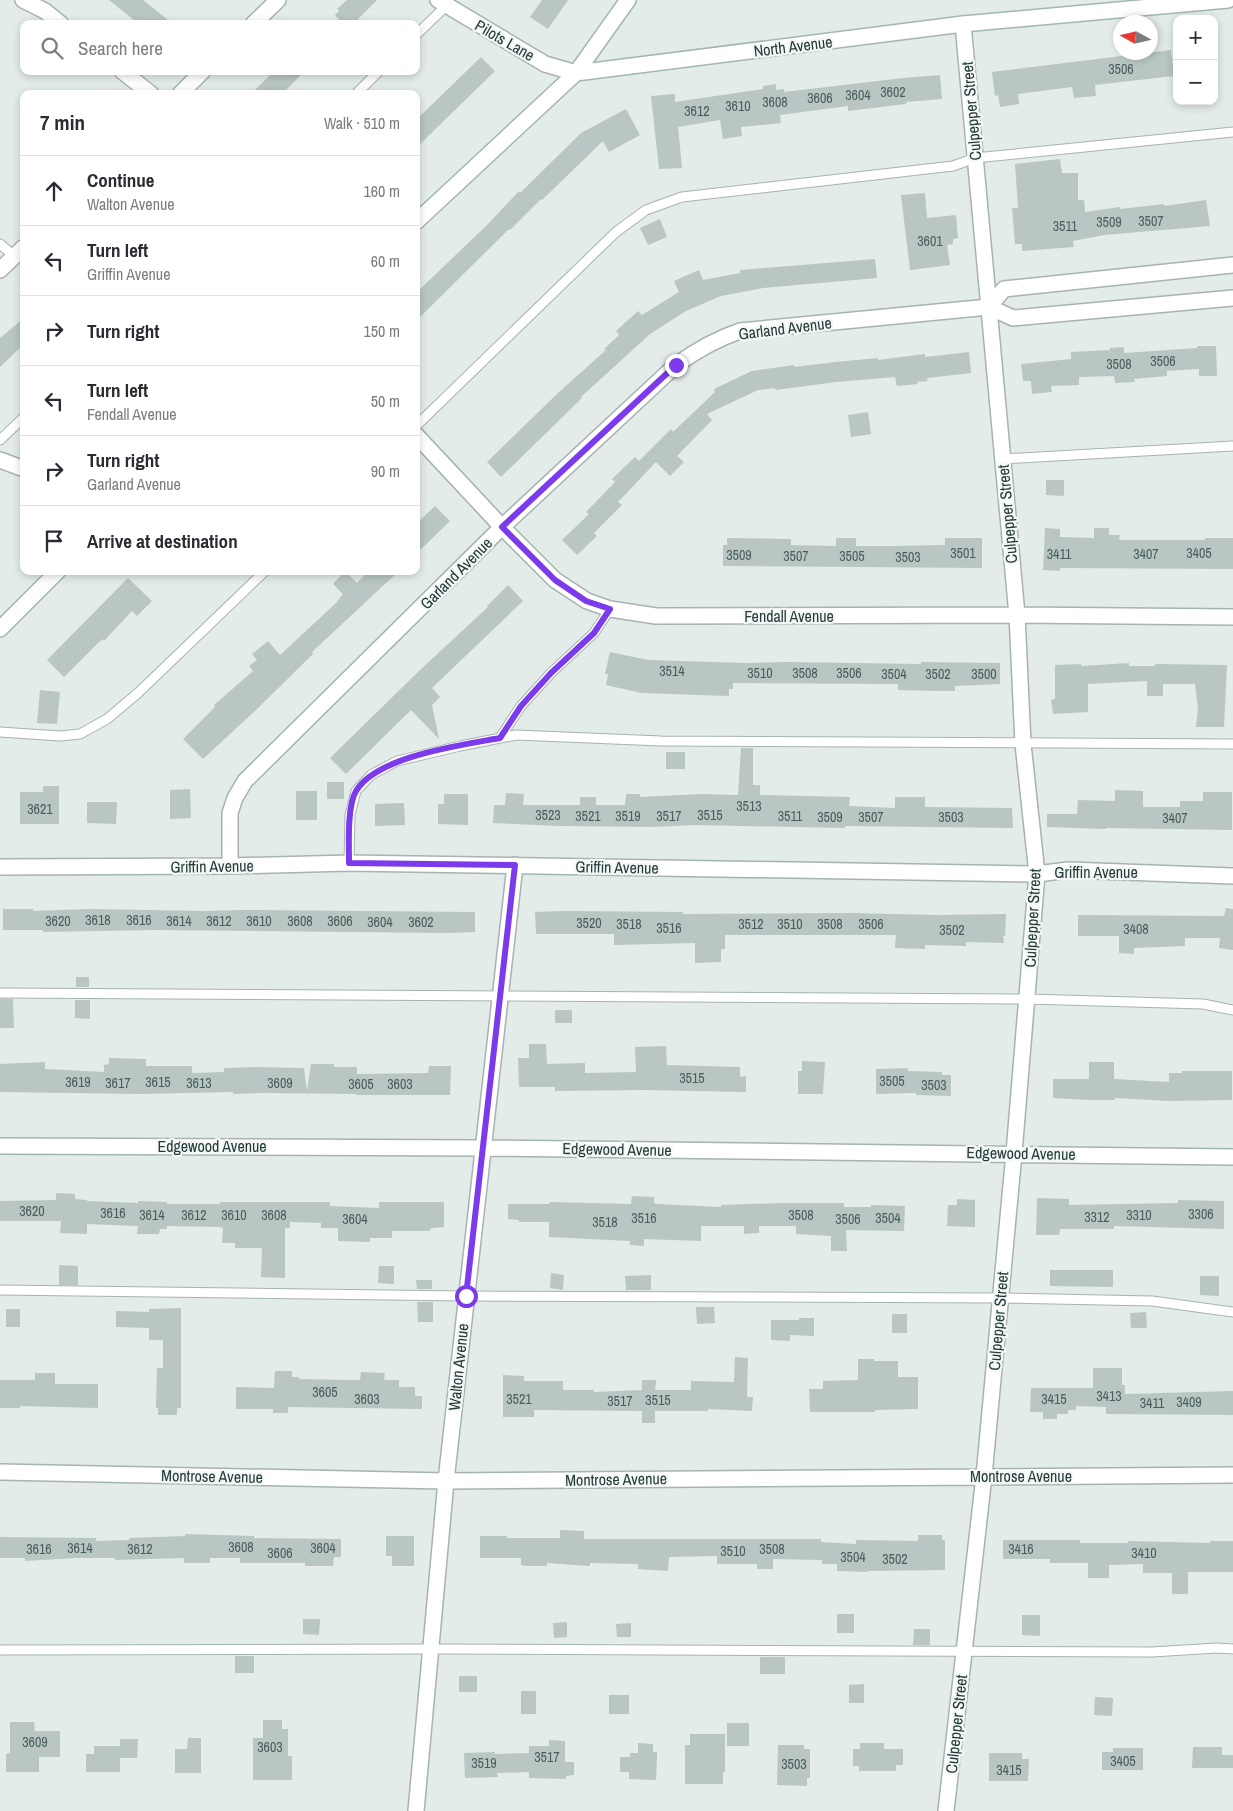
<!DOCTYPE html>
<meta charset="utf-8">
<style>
:root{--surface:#fff;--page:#f2f2f3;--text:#2b2b33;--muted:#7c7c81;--line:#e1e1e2}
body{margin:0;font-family:"Archivo Narrow",sans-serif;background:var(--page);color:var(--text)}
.controls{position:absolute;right:15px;top:15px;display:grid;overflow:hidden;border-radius:10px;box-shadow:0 2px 8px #0003}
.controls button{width:45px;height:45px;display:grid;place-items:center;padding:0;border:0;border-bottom:1px solid var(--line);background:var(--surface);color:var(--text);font:25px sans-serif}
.compass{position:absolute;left:1113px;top:15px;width:45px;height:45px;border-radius:50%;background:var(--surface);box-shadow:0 2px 8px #0003;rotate:278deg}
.stop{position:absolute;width:15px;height:15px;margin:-11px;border:4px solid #7c3aed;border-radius:50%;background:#fff}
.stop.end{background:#7c3aed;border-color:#fff;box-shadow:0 1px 5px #0008}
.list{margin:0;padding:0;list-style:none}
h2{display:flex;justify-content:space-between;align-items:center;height:65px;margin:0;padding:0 20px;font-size:21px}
h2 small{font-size:16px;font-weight:400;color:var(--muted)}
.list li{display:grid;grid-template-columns:32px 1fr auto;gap:15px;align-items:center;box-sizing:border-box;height:70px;padding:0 20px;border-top:1px solid var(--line)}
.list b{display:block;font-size:19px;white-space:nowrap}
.list p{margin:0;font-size:16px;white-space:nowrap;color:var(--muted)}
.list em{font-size:16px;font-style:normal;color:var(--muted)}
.icon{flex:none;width:28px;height:28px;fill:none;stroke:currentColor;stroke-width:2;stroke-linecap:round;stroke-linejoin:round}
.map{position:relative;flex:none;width:1233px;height:1811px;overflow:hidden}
.search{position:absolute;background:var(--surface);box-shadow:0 2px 8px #0003;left:20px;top:20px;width:400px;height:55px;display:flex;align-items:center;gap:12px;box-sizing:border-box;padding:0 18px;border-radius:10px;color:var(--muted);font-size:19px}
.panel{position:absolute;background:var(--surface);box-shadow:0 2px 8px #0003;left:20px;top:90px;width:400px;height:485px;border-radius:10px}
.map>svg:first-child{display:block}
.building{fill:#b9c6c3}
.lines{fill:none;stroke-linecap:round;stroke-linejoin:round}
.lane-casing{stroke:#a6b3b1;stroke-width:11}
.street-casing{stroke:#a6b3b1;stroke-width:18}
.secondary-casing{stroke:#a2b6b2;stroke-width:18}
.lane{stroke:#fff;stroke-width:9}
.street{stroke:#fff;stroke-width:15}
.secondary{stroke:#fff;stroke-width:15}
.route{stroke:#7c3aed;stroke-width:6}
.labels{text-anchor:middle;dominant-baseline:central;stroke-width:4.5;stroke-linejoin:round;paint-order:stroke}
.number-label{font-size:14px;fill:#495e5c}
.street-label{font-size:16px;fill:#243b39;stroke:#f3f8f7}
</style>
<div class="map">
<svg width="1233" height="1811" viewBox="0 0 1233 1811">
<rect width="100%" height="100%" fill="#e3ece9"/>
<path class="building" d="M109 0H143L173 24H139Z
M347 0H377L353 24H343L335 15 339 11 337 9Z
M542 0H568L548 29 530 17Z
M1171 50 1174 76 1095 85 1096 96 1074 98 1072 87 1018 94 1019 104 1000 107 998 95 995 96 992 72Z
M481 57 495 71 416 148V120Z
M274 71H305L282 94H251Z
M940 75 942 99 906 102V104L848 111V106L780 115 781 123 741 127 742 136 723 139 720 120 678 127 682 168 659 169 651 96 675 94V102L763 89V86L776 84V90L784 89V92L903 78Z
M626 109 640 135 609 152 603 141 542 200 541 199 510 230 509 229 416 321V293L488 224 519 191 520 193 581 133Z
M1060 159 1062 173H1078V200H1084L1085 212 1120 207V209L1164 204V206L1206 200 1210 226 1104 235 1073 241 1074 247 1022 251V244H1015L1012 208H1018L1015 164Z
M925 193 927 218 956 215 958 238 953 239V244L947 245 950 265 910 270 901 195Z
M660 219 667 237 648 245 640 228Z
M875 259 877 278 763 288 721 296 686 311 650 334 581 397 582 398 501 477 487 462 558 393 606 350 604 349 619 335 616 331 638 311 642 315 679 292 674 281 699 270 703 280 740 273V270Z
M24 318V344L0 367V338Z
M1197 346H1216L1217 376H1199V369L1167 371V376L1134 379 1135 382 1115 383 1114 376 1079 377V385L1051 386 1052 392 1032 394 1031 381H1023L1021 364 1071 359V352L1110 350V348L1124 347V353L1197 348Z
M969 352 971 373 927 378 928 381 917 382 918 384 897 386 895 377 836 382 776 390 775 388 758 390 707 414 712 420 677 456 684 462 670 476 656 462 618 502 622 505 594 533 597 536 577 555 562 540 589 514 586 512 615 482 612 479 635 457 639 461 671 429 673 432 715 392 714 389 752 371 794 365V367L835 362 878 358V360L925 354V357Z
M868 412 871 434 851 437 848 415Z
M1046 480H1064V496L1046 495Z
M435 506 450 521 416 554V524Z
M1045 528 1060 529V537L1094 538V528H1109V535H1120L1119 540H1205V538H1233V569L1060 568V571L1043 570Z
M727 538 791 539V545L836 546V538H856V546H891L945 545V538H982V568L723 566V545H727Z
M345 571 357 583 368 571H399L312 652 313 654 257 709 203 759 183 739 215 707 214 705 253 671 249 666 257 660 252 654 268 641 280 655 336 603 343 594 333 584Z
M128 578 152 601 137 616 132 611 104 641 103 639 98 643 64 677 47 660Z
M508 585 523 601 432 688 440 697 432 705 439 739 411 710 346 774 330 758 420 670 488 607 487 606Z
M610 652 648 660 745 663 788 662 921 664V662L1000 663V684L955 686V691H936L898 690V684L733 683V689H729V696L641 693 606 685 608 674H605Z
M1129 663V666H1155V664L1227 665 1224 727H1196L1198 708 1195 684H1163V696H1147V681L1088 684V712L1053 714 1051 700 1055 699V665L1081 664V666Z
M40 690 60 692 57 724 37 723Z
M741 748H753V785H760V795L850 797 849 806 895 808V797H925V807L1012 808 1013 828 845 826V828L695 825 654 827 559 826 493 823 494 805H505L506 793 524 794 523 805H580V797H596V805H625L626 794H640V797L701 794 738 795Z
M666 752H685V769H666Z
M327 782H344V799H327Z
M43 786H59V824H20V792H43Z
M190 789 191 818 170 819V790Z
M1115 790 1143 791V807H1180V801H1203V792H1232V830L1106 828V829L1047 827V814H1077L1078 800 1115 801Z
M296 791H317V820H296Z
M444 794H468V825L438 824V804H444Z
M87 802H117L116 824 87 823Z
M404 803 405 825 375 826V804Z
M1226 908 1233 909V950L1219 948 1220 938H1185V946L1134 948V954L1119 953V936H1078V915L1224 916Z
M3 909H33V911L90 909 204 911 245 910 475 912V932L447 933 154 930 43 932V930H3Z
M564 911 683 912V914L853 913 937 915 1006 914 1005 936H1003L1004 943 966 942V946L925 945V949L895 948 896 935H725V949H721V962L695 963V943L614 945V934H536L535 912Z
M76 977H89V987H76Z
M0 999H13L14 1028H0Z
M75 1000H90V1019L75 1018Z
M555 1010H572V1023H555Z
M529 1044H546L547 1064 585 1063V1073L636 1072 635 1047 666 1046 667 1065 740 1067V1077L746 1076V1092L644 1090 555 1091V1087H519L518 1058H529Z
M109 1058 146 1059V1066H192V1073L224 1072V1068L254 1067 304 1068 307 1091 311 1064H334V1067H357V1074L428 1073 429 1066H451L450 1095H356V1094L263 1093 233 1094V1092L139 1094 0 1092V1064L45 1062V1069L104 1072V1065L109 1064Z
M802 1061 825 1062 823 1094H798V1071H802Z
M1089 1062H1114V1079L1169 1082V1073H1182V1071H1232V1100L1169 1101 1115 1098V1100H1089L1053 1098V1079H1089Z
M908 1068V1071L942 1072V1075H951V1096L916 1095V1093L876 1094V1069Z
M56 1193 75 1194V1199L87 1200V1201L138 1203V1201L167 1202V1204H220V1202H330V1206L379 1208V1202H444V1227L431 1228 430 1231H392V1238H370V1242L338 1241V1228H321V1223L290 1222V1228H285V1278L261 1277 262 1248H235V1243H222L223 1228 220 1227 167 1226V1229H160L159 1234H137L138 1226 87 1224V1234L60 1233 61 1221H0V1201L56 1200Z
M632 1196 654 1197V1203L657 1204 721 1207V1205L782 1203H844V1207H871V1205L905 1206 904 1231 846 1230 847 1251H831V1236L796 1234V1226H759V1233L744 1234V1226H701V1241L644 1239V1246L630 1245V1241L549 1237V1222H519V1220L508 1219V1204H549L550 1202 631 1204Z
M1037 1198 1069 1199V1205L1178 1203V1200L1224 1201V1229L1114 1226V1229H1060L1059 1235H1036Z
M957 1199 975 1200V1227L947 1226 948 1205H957Z
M59 1265 78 1266V1285H59Z
M379 1266H394V1284L378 1283Z
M1050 1270H1113V1287L1050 1286Z
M551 1273 564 1275 563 1290 550 1288Z
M651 1275V1290H626L625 1276Z
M1200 1276H1219V1296L1200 1295Z
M416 1280H432V1289H417Z
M417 1302H433V1322H418Z
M696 1307H714L715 1323 697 1324Z
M181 1308V1408H177V1415H158V1408H156L157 1368H163V1340H149V1328L116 1327V1311L149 1312V1309Z
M6 1309H20V1327H6Z
M1146 1312 1147 1328H1131L1130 1313Z
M892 1314H907V1333H892Z
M799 1318H814V1336L790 1335V1341L771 1340V1320H799Z
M735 1357 748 1358 747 1397H753L752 1411 708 1409V1411H655V1423H642V1411L534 1410V1417H503V1375L524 1376V1381H563V1390H594V1392L642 1390V1380H656L655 1390H691V1381L734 1382Z
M858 1359H874V1361H898V1377H918V1409L875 1410V1412H810L809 1389H823V1381L858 1380Z
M1093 1368H1122V1385H1125V1394L1233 1391V1415L1106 1414V1407L1076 1406V1410H1068V1414H1057V1419H1043V1412H1030L1031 1388H1093Z
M275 1371H292V1377H299V1379L351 1380H360L361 1372 385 1373 384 1380H399V1387H415V1396H422V1409L288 1407V1413H273V1409H236V1387L274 1388Z
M35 1373H55V1384H98V1408L20 1406V1408H0V1380H35Z
M560 1530 584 1531V1539H821V1542L856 1544V1540L918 1541V1535H942V1540H945V1570L867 1571V1572L837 1571V1564H822V1560L773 1559V1569H757V1564H717V1556L669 1557 668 1571 638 1569V1564L590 1563V1566L547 1563V1566H528L521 1565V1558H480V1536H507V1538H560Z
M185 1534 254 1536V1538L341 1539V1557H334L333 1566H305V1563H240V1558H210V1563H184V1558L115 1560V1558H76L25 1561V1558H0V1537L96 1538V1541L130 1540 129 1538 185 1536Z
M386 1536H414V1566H392V1556H386Z
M1003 1540H1080V1543H1128V1541L1210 1543V1541H1233V1572H1188V1594H1172V1573H1143V1564L1109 1565V1578H1088V1563H1050V1559H1003Z
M837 1614H854V1633H837Z
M1022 1615H1040V1636L1022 1635Z
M303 1619H320L319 1635 303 1634Z
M567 1622V1637L554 1638 553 1623Z
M631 1623V1637H617L616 1624Z
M914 1629H930V1645H913Z
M235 1656H254V1673H235Z
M760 1657H785V1674H760Z
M459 1676H477V1692H459Z
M864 1684V1703H849V1685Z
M521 1691H536V1714H521Z
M609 1695H629V1714H609Z
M1095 1697 1113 1698 1112 1716 1094 1715Z
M263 1720H282V1729H288V1756H292V1780H253V1738H263Z
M10 1722H34L35 1731H60V1757H39V1772H6V1754L10 1753Z
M727 1723H749V1746H727Z
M690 1734H725V1772H723V1784H685V1745H690Z
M188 1738H201V1773H175V1749H187Z
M120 1739H138L137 1758H120V1772H86V1754H94V1746H120Z
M549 1740 565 1741V1762H574V1775L566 1776V1779L529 1778V1772L497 1773 498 1777 465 1778 464 1753 495 1752V1754L529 1753V1746H549Z
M638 1743 653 1744V1752H657V1758L656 1780 629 1779V1772H620V1757H630V1753H638Z
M860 1743H884V1749H903V1765H896V1771H859V1766H853V1749H860Z
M778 1745H804V1749H810V1778H807V1786L777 1785Z
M1193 1747H1222V1755H1233V1768H1192Z
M1113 1748H1143V1770H1102V1752H1113Z
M989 1753H1022V1759H1029L1028 1781H989Z"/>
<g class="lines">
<g class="lane-casing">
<path id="lane" d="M416 35 446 6
M356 94 379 71
M0 244 14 256
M416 426 616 232 646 210 682 197 953 166 975 158 1233 132
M0 440 24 417
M1002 459 1233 446
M0 732 60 736 80 734 107 719 138 693 265 571
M500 738 521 706 551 673 594 633 610 609
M349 863 350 815 356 791 371 775 397 761 460 746 516 735 661 741 1233 744
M0 993 1027 999 1203 1004 1233 1010
M0 1290 466 1296 1000 1298 1152 1301 1233 1312
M0 1650 431 1649 1152 1652 1217 1648 1233 1649"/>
</g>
<g class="street-casing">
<path id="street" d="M23 0 45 11 61 24
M438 0 545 64 576 73
M253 24 278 0
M122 71 151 94
M180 94 203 71
M1233 265 1004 289 989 307 1013 318 1233 298
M0 270 24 247
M416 435 502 527 555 580 587 601 610 609 656 616 1017 615 1233 617
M0 460 24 469
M230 866V813L235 798 245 781 502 527 676 365C697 350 716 339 740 331L989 307
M0 867 230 866 349 863 1037 874 1068 870 1233 876
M0 1146 483 1148 1233 1157
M0 1472 446 1481 1233 1475
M416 1811 446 1481 515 865
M946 1811 984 1476 1014 1153 1037 874 1023 744 1017 615 963 24"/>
</g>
<g class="secondary-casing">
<path id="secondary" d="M576 73 963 24 1228 0
M416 222 576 73 628 0
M0 629 58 571"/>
</g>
<use href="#lane" class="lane"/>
<use href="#street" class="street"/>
<use href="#secondary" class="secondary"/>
</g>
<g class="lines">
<path class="route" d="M466 1296 515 865 349 863C349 844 347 806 356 791 377 756 462 745 500 738L521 706 551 673 594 633 610 609 586 601 555 580 502 527 676 365"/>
</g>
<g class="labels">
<g class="number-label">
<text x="1121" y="69">3506</text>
<text x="893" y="92">3602</text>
<text x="858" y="95">3604</text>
<text x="820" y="98">3606</text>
<text x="775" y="102">3608</text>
<text x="738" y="106">3610</text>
<text x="697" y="111">3612</text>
<text x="1151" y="221">3507</text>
<text x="1109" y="222">3509</text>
<text x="1065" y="226">3511</text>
<text x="930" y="241">3601</text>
<text x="1163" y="361">3506</text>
<text x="1119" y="364">3508</text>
<text x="963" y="553">3501</text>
<text x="1199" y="553">3405</text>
<text x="1059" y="554">3411</text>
<text x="1146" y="554">3407</text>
<text x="739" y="555">3509</text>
<text x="796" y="556">3507</text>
<text x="852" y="556">3505</text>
<text x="908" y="557">3503</text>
<text x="672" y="671">3514</text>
<text x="760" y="673">3510</text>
<text x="805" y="673">3508</text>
<text x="849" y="673">3506</text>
<text x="894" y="674">3504</text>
<text x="938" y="674">3502</text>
<text x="984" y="674">3500</text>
<text x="749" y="806">3513</text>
<text x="40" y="809">3621</text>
<text x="548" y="815">3523</text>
<text x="710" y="815">3515</text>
<text x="588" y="816">3521</text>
<text x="628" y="816">3519</text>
<text x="669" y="816">3517</text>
<text x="790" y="816">3511</text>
<text x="830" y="817">3509</text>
<text x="871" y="817">3507</text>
<text x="951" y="817">3503</text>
<text x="1175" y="818">3407</text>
<text x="98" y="920">3618</text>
<text x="139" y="920">3616</text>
<text x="58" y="921">3620</text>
<text x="179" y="921">3614</text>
<text x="219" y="921">3612</text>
<text x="259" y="921">3610</text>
<text x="300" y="921">3608</text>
<text x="340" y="921">3606</text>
<text x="380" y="922">3604</text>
<text x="421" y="922">3602</text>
<text x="589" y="923">3520</text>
<text x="629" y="924">3518</text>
<text x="751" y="924">3512</text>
<text x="790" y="924">3510</text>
<text x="830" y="924">3508</text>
<text x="871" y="924">3506</text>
<text x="669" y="928">3516</text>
<text x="1136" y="929">3408</text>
<text x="952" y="930">3502</text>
<text x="692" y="1078">3515</text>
<text x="892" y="1081">3505</text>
<text x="78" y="1082">3619</text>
<text x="158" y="1082">3615</text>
<text x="118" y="1083">3617</text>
<text x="199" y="1083">3613</text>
<text x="280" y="1083">3609</text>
<text x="361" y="1084">3605</text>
<text x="400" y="1084">3603</text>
<text x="934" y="1085">3503</text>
<text x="32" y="1211">3620</text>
<text x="113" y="1213">3616</text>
<text x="1201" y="1214">3306</text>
<text x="152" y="1215">3614</text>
<text x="194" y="1215">3612</text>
<text x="234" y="1215">3610</text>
<text x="274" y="1215">3608</text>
<text x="801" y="1215">3508</text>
<text x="1139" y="1215">3310</text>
<text x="1097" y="1217">3312</text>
<text x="644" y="1218">3516</text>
<text x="888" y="1218">3504</text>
<text x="355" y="1219">3604</text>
<text x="848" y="1219">3506</text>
<text x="605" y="1222">3518</text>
<text x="325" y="1392">3605</text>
<text x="1109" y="1396">3413</text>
<text x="367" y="1399">3603</text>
<text x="519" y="1399">3521</text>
<text x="1054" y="1399">3415</text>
<text x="658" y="1400">3515</text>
<text x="620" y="1401">3517</text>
<text x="1189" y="1402">3409</text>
<text x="1152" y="1403">3411</text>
<text x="241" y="1547">3608</text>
<text x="80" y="1548">3614</text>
<text x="323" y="1548">3604</text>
<text x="39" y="1549">3616</text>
<text x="140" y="1549">3612</text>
<text x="772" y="1549">3508</text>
<text x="1021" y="1549">3416</text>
<text x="733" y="1551">3510</text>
<text x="280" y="1553">3606</text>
<text x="1144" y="1553">3410</text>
<text x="853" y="1557">3504</text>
<text x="895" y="1559">3502</text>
<text x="35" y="1742">3609</text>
<text x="270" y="1747">3603</text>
<text x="547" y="1757">3517</text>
<text x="1123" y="1761">3405</text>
<text x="484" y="1763">3519</text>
<text x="794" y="1764">3503</text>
<text x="1009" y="1770">3415</text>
</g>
<g class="street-label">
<text transform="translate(505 40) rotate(30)">Pilots Lane</text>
<text transform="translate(793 46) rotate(-7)">North Avenue</text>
<text transform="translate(971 111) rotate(-95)">Culpepper Street</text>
<text transform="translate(785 328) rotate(-7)">Garland Avenue</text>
<text transform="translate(1007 514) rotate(-95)">Culpepper Street</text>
<text transform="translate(456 573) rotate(-45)">Garland Avenue</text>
<text x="789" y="616">Fendall Avenue</text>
<text transform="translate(212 866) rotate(-1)">Griffin Avenue</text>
<text transform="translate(617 867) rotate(1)">Griffin Avenue</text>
<text x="1096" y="872">Griffin Avenue</text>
<text transform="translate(1032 918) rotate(-87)">Culpepper Street</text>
<text x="212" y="1146">Edgewood Avenue</text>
<text transform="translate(617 1149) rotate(1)">Edgewood Avenue</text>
<text transform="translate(1021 1153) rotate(1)">Edgewood Avenue</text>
<text transform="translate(998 1321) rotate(-85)">Culpepper Street</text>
<text transform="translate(458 1367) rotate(-84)">Walton Avenue</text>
<text transform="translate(212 1476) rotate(1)">Montrose Avenue</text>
<text x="1021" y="1476">Montrose Avenue</text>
<text transform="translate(616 1479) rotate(-1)">Montrose Avenue</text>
<text transform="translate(956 1724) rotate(-84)">Culpepper Street</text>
</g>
</g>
</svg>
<div class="controls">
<button>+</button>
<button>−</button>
</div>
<svg class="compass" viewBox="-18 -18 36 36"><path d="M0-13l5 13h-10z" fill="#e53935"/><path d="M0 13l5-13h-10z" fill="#7c7c81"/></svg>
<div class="stop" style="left:466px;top:1296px"></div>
<div class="stop end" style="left:676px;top:365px"></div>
<div class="search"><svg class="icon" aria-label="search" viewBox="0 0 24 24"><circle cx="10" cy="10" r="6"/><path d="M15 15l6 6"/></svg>Search here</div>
<section class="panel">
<h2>7 min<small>Walk · 510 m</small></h2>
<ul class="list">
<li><svg class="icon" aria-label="ahead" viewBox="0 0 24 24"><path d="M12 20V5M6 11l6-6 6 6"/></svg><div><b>Continue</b><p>Walton Avenue</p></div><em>160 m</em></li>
<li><svg class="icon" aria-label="left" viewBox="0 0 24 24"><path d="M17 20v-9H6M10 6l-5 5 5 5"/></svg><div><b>Turn left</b><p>Griffin Avenue</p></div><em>60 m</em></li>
<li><svg class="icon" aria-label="right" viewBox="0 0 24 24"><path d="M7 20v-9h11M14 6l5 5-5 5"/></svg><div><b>Turn right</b></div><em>150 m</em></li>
<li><svg class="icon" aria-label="left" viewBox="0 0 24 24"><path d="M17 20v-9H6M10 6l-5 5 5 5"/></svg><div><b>Turn left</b><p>Fendall Avenue</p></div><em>50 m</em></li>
<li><svg class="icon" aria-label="right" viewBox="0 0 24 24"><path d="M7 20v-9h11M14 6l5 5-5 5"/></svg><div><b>Turn right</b><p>Garland Avenue</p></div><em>90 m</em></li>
<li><svg class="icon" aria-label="arrive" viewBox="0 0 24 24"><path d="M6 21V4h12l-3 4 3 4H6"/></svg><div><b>Arrive at destination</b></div></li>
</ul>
</section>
</div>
